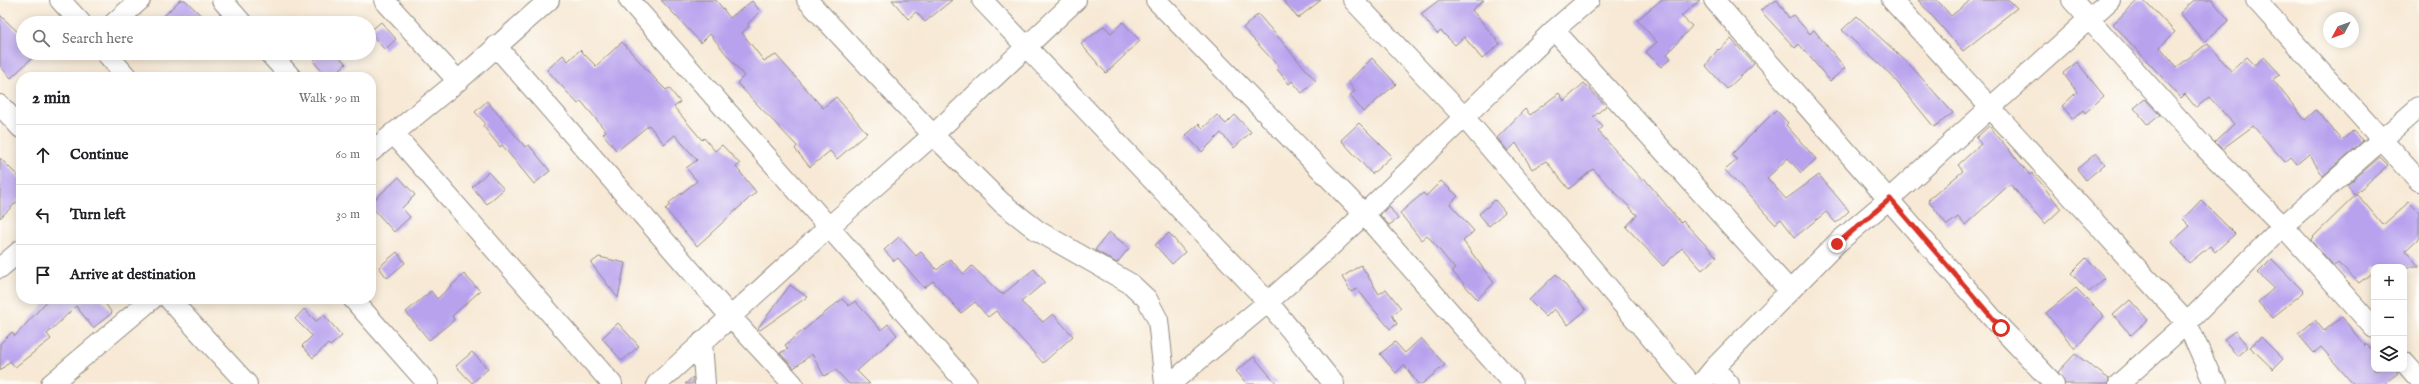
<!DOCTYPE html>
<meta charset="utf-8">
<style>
:root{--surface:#fff;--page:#f2f2f2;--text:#202124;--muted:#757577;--line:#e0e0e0}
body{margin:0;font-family:"IM FELL English",serif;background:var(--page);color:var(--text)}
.controls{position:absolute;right:12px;bottom:12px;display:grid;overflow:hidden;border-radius:8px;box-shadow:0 2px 10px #0003}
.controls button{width:36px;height:36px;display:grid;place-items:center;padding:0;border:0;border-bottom:1px solid var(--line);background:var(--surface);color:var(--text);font:20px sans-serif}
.compass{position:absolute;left:2323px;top:12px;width:36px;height:36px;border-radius:50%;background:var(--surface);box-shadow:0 2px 10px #0003;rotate:229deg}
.stop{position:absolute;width:12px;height:12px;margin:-9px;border:3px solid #d93025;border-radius:50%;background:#fff}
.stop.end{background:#d93025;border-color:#fff;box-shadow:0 1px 4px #0008}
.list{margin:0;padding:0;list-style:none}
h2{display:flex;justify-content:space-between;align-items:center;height:52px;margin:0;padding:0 16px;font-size:17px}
h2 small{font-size:13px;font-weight:400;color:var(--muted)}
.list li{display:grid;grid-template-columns:26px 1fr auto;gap:12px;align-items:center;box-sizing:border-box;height:60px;padding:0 16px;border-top:1px solid var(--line)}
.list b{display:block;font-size:15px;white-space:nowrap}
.list em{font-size:13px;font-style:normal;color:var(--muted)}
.icon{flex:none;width:22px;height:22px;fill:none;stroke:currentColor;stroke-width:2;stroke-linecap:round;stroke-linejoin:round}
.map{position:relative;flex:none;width:2419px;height:384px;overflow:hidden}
.search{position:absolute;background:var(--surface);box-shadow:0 2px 10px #0003;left:16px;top:16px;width:360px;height:44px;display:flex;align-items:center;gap:10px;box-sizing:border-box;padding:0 14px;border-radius:22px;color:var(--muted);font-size:15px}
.panel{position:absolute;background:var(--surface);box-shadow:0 2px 10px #0003;left:16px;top:72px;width:360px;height:232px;border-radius:16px}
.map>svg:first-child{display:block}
.building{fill:#b8a2ee}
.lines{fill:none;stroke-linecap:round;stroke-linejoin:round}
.minor-casing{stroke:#918a80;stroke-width:22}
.minor{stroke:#fff;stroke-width:20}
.route{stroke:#d93025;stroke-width:5}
</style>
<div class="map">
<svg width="2419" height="384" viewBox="0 0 2419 384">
<rect width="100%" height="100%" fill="#fdfcf7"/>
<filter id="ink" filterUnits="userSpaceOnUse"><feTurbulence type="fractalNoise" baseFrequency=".025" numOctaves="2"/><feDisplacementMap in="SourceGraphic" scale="8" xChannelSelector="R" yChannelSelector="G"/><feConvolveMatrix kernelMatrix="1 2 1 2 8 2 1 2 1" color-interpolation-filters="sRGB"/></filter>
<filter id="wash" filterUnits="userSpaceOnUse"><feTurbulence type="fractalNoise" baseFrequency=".012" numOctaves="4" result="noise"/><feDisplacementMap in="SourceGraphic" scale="16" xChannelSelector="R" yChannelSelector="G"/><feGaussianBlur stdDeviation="0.9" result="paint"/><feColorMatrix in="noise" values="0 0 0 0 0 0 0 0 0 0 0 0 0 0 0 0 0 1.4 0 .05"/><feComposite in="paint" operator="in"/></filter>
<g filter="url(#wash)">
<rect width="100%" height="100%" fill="#f7e9d5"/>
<g id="blocks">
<path class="building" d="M180 0H185L209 23H157Z
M661 0H716L730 18 752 1 760 11 748 24 749 26 742 33 764 61 776 55 823 108 836 97 867 133 837 159 830 151 810 167 795 149 797 146 737 83 744 76 710 34 701 43Z
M892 0H952L925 22 916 12 908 19Z
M1283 0H1321L1298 18Z
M1439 0H1484L1472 10 1500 44 1482 59 1464 37 1455 45 1441 31 1437 34 1421 14Z
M1661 0H1700L1681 16 1692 26 1667 54 1671 58 1661 67 1646 52 1657 42 1637 20Z
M1777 0 1789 18 1793 15 1810 34 1814 30 1845 68 1830 81 1799 44 1795 48 1760 10Z
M1918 0H1937L1951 16 1971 0H2009L2017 8 1963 51Z
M2138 0H2144L2175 32 2160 47 2177 67 2208 43 2231 71 2247 57 2255 65 2264 57 2280 74 2273 80 2305 120 2316 110 2342 140 2353 131 2363 141 2323 176 2309 154 2297 164 2291 157 2285 162 2253 126 2222 149 2215 142 2234 124 2209 97 2196 108 2185 94 2181 98 2113 24Z
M2194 0H2212L2229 20 2204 42 2180 13Z
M1258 14 1316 81 1302 93 1292 81 1289 84 1277 69 1279 67 1243 28Z
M0 15 23 37V53H37L11 78 0 66Z
M1857 16 1910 65 1953 113 1934 127 1892 76 1842 30Z
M381 22 396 39 385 50 369 32Z
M1123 22 1140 41 1106 73 1081 44 1104 26 1111 33Z
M1731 39 1754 64 1727 89 1706 66 1718 49 1719 50Z
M622 42 657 81 666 90 669 88 680 102 674 107 702 140 704 138 715 151 722 145 740 164 736 167 756 192 697 246 665 209 670 205 669 203 697 181 686 168 697 160 675 135 664 144 649 125 617 151 603 134 606 131 581 101 578 104 547 70 563 55 568 61 580 50 596 66Z
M322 53H336L346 64 331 77H327L313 61Z
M1372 58 1396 84 1363 112 1350 95 1355 91 1348 82Z
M2077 62 2104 96 2085 113 2083 110 2073 119 2062 106 2077 92 2063 73Z
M1584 83 1606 106 1593 117 1603 127 1598 131 1642 180 1644 178 1681 223 1683 221 1717 257 1702 270 1682 248 1663 266 1626 227 1637 215 1593 169 1569 189 1546 161 1532 169 1516 143 1508 151 1497 138 1525 109 1530 115 1559 93 1564 101Z
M2145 99 2160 115 2148 125 2134 108Z
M487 101 525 147 529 145 550 171 534 184 502 145 500 147 483 126 485 123 475 112Z
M1776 110 1788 123 1786 125 1816 159 1801 173 1788 158 1767 178 1786 199 1819 175 1849 211 1836 223 1826 212 1795 237 1781 219 1775 224 1725 170 1737 160 1732 154Z
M1217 115 1226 124 1235 115 1251 132 1234 148 1221 133 1202 152 1186 135 1199 124 1203 128Z
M1359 123 1392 156 1372 174 1341 140Z
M1989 126 2030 175 2032 173 2041 183 2061 209 2045 224 2010 184 1965 225 1958 217 1947 225 1928 200 1963 171 1958 165 1981 144 1976 138Z
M2096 153 2105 164 2086 180 2077 169Z
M2380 157 2388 165 2354 195 2347 185Z
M0 158 21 179V198L0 218Z
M488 172 504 189 487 204 472 187Z
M399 177 415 195 402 208 410 217 394 232 371 206V203Z
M1441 181 1458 196 1450 204 1474 231 1463 241 1494 283 1477 299 1452 271 1455 269 1427 235 1421 240 1400 213 1423 193 1426 196Z
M2357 194 2383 225 2409 202 2419 212V238L2406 250 2419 267H2374V271L2359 283 2338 263 2334 266 2312 242 2311 239Z
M1495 200 1505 212 1489 226 1479 214Z
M2201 200 2235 234 2215 252 2210 246 2189 263 2172 242 2190 226 2183 219Z
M1389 206 1398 219 1389 225 1380 215Z
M1109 232 1129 248 1117 263 1095 250Z
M1169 233 1185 252 1172 264 1155 245Z
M899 237 916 256 921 252 937 270 950 259 964 274 972 266 1000 293 1003 294 1034 269 1045 282 1021 302 1043 322 1053 314 1073 336 1043 363 996 311 988 317 975 302 961 313 933 281 924 288 898 258 894 261 884 250Z
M397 252 405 263 387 278 379 267Z
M599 257 625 263 618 298 591 263Z
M2086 258 2105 278 2089 292 2071 273Z
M2272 259 2304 292 2272 318 2258 302 2274 288 2258 273Z
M1361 265 1379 294 1386 289 1401 308 1392 315 1397 324 1390 329 1357 289 1351 292 1342 277Z
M464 274 480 291 452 316 454 320 429 340 406 312 431 291 437 299Z
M1556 274 1586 310 1568 325 1554 309 1546 317 1529 300Z
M790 285 807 297 760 330 758 328Z
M2076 288 2104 316 2075 349 2046 313Z
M49 299H102L112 313 93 328 76 306 47 334 51 339 15 367 10 361 0 371V344L12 332 15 336Z
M842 299 849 306 855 301 881 330 888 324 897 335 857 371 870 384H849L836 370 824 376 812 354 794 368 780 353 788 349 785 345Z
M2130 300 2148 320 2131 335 2113 315Z
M304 309 316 321 324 315 342 336 330 346 328 344 313 358 302 346 312 336 295 319Z
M2342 317 2365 346 2366 344 2374 352V369H2395L2398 373 2384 384H2353L2321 347 2314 353 2298 334 2315 320 2324 331Z
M618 323 639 346 622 361 602 338Z
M2235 331 2248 347 2237 356 2224 339Z
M2261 337 2283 359 2273 369 2250 347Z
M1421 338 1445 365 1422 384H1418L1404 365 1396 373 1380 354 1395 342 1405 353Z
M472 352 488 369 472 383 456 366Z
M2075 354 2109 379 2108 384H2065L2058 372Z
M1254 357 1277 384H1247L1236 371Z
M693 377V384H685Z"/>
</g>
</g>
<g filter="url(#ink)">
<use href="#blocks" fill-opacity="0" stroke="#918a80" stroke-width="1"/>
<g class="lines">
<g class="minor-casing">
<path id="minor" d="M60 0 81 23
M222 0 242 23
M384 0 458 81
M629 0 967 384
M807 0 933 135 1002 203 1038 231 1131 284 1147 299 1158 320 1165 384
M982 0 1268 302 1334 384
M1156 0 1363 213 1513 384
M1353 0 1464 117 1690 384
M1714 0 2001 328 2054 384
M1892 0 2187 323 2211 377 2217 384
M2072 0 2203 146 2283 226 2374 328
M2256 0 2419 181
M114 23 140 0
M1554 30 1790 291
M496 46 730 316 793 384
M106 53 127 77
M269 53 291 77
M0 105 21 128
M393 133 612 384
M371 152 458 81 549 0
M0 268 21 250
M169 299 247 384
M353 299 428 384
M702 342 705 384
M2404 362 2419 379
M1714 368 1729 384
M51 384 152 299
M657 384 830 226 933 135 1076 0
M1170 384 1268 302 1332 245 1554 30 1589 0
M1701 384 1714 368 1837 243 1889 199 2110 0
M2119 384 2187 323 2283 226 2419 107"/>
</g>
<use href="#minor" class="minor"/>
</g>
</g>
<g class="lines" filter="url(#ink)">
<path class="route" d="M1837 244 1890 199 2001 328"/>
</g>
</svg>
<div class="controls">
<button>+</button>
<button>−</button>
<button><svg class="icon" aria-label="layers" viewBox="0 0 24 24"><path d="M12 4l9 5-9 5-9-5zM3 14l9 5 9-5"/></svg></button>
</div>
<svg class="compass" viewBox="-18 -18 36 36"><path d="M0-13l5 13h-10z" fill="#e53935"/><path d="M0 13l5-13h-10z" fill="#757577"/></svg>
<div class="stop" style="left:2001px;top:328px"></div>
<div class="stop end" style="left:1837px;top:244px"></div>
<div class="search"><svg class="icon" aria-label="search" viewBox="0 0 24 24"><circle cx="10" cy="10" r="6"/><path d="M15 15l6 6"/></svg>Search here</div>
<section class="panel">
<h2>2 min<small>Walk · 90 m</small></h2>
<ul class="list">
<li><svg class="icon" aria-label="ahead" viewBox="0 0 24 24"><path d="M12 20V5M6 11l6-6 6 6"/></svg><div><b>Continue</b></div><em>60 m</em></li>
<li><svg class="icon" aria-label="left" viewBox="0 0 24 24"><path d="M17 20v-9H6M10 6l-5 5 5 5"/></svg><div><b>Turn left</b></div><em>30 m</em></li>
<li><svg class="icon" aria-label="arrive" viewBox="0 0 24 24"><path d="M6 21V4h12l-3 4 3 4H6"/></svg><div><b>Arrive at destination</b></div></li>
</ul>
</section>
</div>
